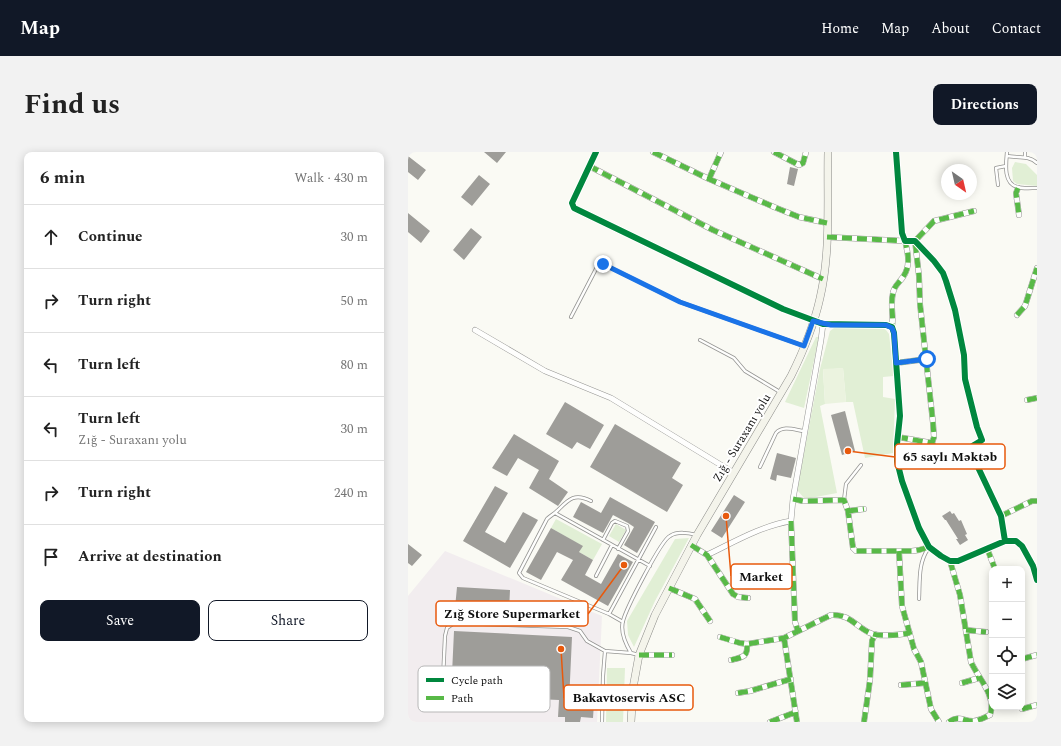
<!DOCTYPE html>
<meta charset="utf-8">
<style>
:root{--surface:#fff;--page:#f2f2f2;--text:#222;--muted:#767676;--line:#e0e0e0;--accent:#111827}
body{margin:0;font-family:Spectral,serif;background:var(--page);color:var(--text)}
.controls{position:absolute;right:12px;bottom:12px;display:grid;overflow:hidden;border-radius:8px;box-shadow:0 2px 10px #0003}
.controls button{width:36px;height:36px;display:grid;place-items:center;padding:0;border:0;border-bottom:1px solid var(--line);background:var(--surface);color:var(--text);font:20px sans-serif}
.compass{position:absolute;left:533px;top:12px;width:36px;height:36px;border-radius:50%;background:var(--surface);box-shadow:0 2px 10px #0003;rotate:146deg}
.stop{position:absolute;width:12px;height:12px;margin:-9px;border:3px solid #1a73e8;border-radius:50%;background:#fff}
.stop.end{background:#1a73e8;border-color:#fff;box-shadow:0 1px 4px #0008}
.list{margin:0;padding:0;list-style:none}
h2{display:flex;justify-content:space-between;align-items:center;height:52px;margin:0;padding:0 16px;font-size:17px}
h2 small{font-size:13px;font-weight:400;color:var(--muted)}
.list li{display:grid;grid-template-columns:26px 1fr auto;gap:12px;align-items:center;box-sizing:border-box;height:64px;padding:0 16px;border-top:1px solid var(--line)}
.list b{display:block;font-size:15px;white-space:nowrap}
.list p{margin:0;font-size:13px;white-space:nowrap;color:var(--muted)}
.list em{font-size:13px;font-style:normal;color:var(--muted)}
.actions{display:flex;gap:8px;padding:12px 16px}
.actions a{flex:1;padding:9px 0;border:1px solid var(--accent);border-radius:8px;text-align:center;font-size:14px;color:var(--accent)}
.actions .main{background:var(--accent);color:#fff}
.icon{flex:none;width:22px;height:22px;fill:none;stroke:currentColor;stroke-width:2;stroke-linecap:round;stroke-linejoin:round}
.map{position:relative;flex:none;width:629px;height:570px;overflow:hidden;border-radius:8px}
header{display:flex;align-items:center;gap:24px;box-sizing:border-box;height:56px;padding:0 20px;background:var(--accent);color:#fff}
header strong{font-size:19px}
nav{display:flex;gap:22px;margin-inline-start:auto;font-size:14px}
.intro{display:flex;align-items:center;justify-content:space-between;box-sizing:border-box;height:96px;padding:0 24px}
h1{margin:0;font-size:28px}
.button{padding:10px 18px;border-radius:8px;background:var(--accent);color:#fff;font-size:14px;font-weight:700}
main{display:flex;gap:24px;padding:0 24px}
aside{flex:1;background:var(--surface);border-radius:8px;box-shadow:0 2px 10px #0003}
.map>svg:first-child{display:block}
.industrial{fill:#f2edef}
.green{fill:#e1efd5}
.pitch{fill:#ebf3df}
.building{fill:#9e9d99}
.lines{fill:none;stroke-linecap:round;stroke-linejoin:round}
.lane-casing{stroke:#949492;stroke-width:4}
.street-casing{stroke:#949492;stroke-width:6}
.secondary-casing{stroke:#8b8b88;stroke-width:8}
.lane{stroke:#fefefd;stroke-width:2.5}
.street{stroke:#fefefd;stroke-width:5}
.secondary{stroke:#f4f4eb;stroke-width:7}
.quiet{stroke:#58b947;stroke-width:5;stroke-dasharray:10 5;stroke-linecap:butt}
.cycleway-casing{stroke:#fff;stroke-width:8}
.cycleway{stroke:#00873e;stroke-width:6}
.route{stroke:#1a73e8;stroke-width:5}
.labels{text-anchor:middle;dominant-baseline:central;stroke-width:4;stroke-linejoin:round;paint-order:stroke}
.street-label{font-size:12px;fill:#0e0e0e;stroke:#fff}
.key{fill:#fff;stroke:#b7b7b7;stroke-width:1}
.key-label{font-size:11px;fill:#0e0e0e}
.leader{fill:none;stroke:#e8590c;stroke-width:1.5}
.callout-dot{fill:#e8590c;stroke:#fff;stroke-width:1.5}
.callout{fill:#fff;stroke:#e8590c;stroke-width:1.5}
.callout-label{font-size:13px;text-anchor:middle;font-weight:bold;fill:#0e0e0e}
</style>
<header>
<strong>Map</strong>
<nav><a>Home</a><a>Map</a><a>About</a><a>Contact</a></nav>
</header>
<div class="intro"><h1>Find us</h1><a class="button">Directions</a></div>
<main>
<aside>
<h2>6 min<small>Walk · 430 m</small></h2>
<ul class="list">
<li><svg class="icon" aria-label="ahead" viewBox="0 0 24 24"><path d="M12 20V5M6 11l6-6 6 6"/></svg><div><b>Continue</b></div><em>30 m</em></li>
<li><svg class="icon" aria-label="right" viewBox="0 0 24 24"><path d="M7 20v-9h11M14 6l5 5-5 5"/></svg><div><b>Turn right</b></div><em>50 m</em></li>
<li><svg class="icon" aria-label="left" viewBox="0 0 24 24"><path d="M17 20v-9H6M10 6l-5 5 5 5"/></svg><div><b>Turn left</b></div><em>80 m</em></li>
<li><svg class="icon" aria-label="left" viewBox="0 0 24 24"><path d="M17 20v-9H6M10 6l-5 5 5 5"/></svg><div><b>Turn left</b><p>Zığ - Suraxanı yolu</p></div><em>30 m</em></li>
<li><svg class="icon" aria-label="right" viewBox="0 0 24 24"><path d="M7 20v-9h11M14 6l5 5-5 5"/></svg><div><b>Turn right</b></div><em>240 m</em></li>
<li><svg class="icon" aria-label="arrive" viewBox="0 0 24 24"><path d="M6 21V4h12l-3 4 3 4H6"/></svg><div><b>Arrive at destination</b></div></li>
</ul>
<div class="actions"><a class="main">Save</a><a>Share</a></div>
</aside>
<div class="map">
<svg width="629" height="570" viewBox="0 0 629 570">
<rect width="100%" height="100%" fill="#fafaf4"/>
<path class="industrial" d="M37 399 194 464 189 570H0V444Z"/>
<path class="green" d="M607 10 618 12 629 23V34L609 32 605 29 604 16Z
M426 176H474L478 178 481 182 486 224 475 225V245L487 247 485 301 457 306 445 250H438L435 216 415 218 417 252 412 254 429 341 397 347 389 338 412 217 422 179Z
M408 185H411L396 256 377 250Z
M148 367 194 392 185 408 171 400 174 394 143 376Z
M208 372 218 378 211 390 201 384Z
M281 386 247 449 226 495 220 483 219 469 267 387Z
M199 516H217L215 570H198Z"/>
<path class="pitch" d="M435 216 438 250 417 252 415 217Z"/>
<path class="building" d="M76 0H98L89 11Z
M0 4 18 18 10 28 0 20Z
M382 15 390 17 386 34 379 32Z
M71 23 82 32 64 54 53 45Z
M0 61 22 79 13 91 0 80Z
M63 76 74 85 56 108 45 98Z
M157 250 196 273 182 297 169 290 164 297 138 282Z
M437 259 447 299 434 303 423 263Z
M207 272 273 311 264 326 275 333 259 360 182 315Z
M106 282 151 309 141 327 160 340 150 354 121 336 131 318 110 306 99 324 84 316Z
M369 301 388 306 383 326 369 323 368 329 362 327Z
M87 334 100 341 77 380 97 391 115 360 130 368 102 416 55 389Z
M326 343 337 350 314 386 303 379Z
M202 345 247 370 229 401 216 393 226 375 220 371 205 363 195 381 165 365 173 350 193 361Z
M542 359 544 362 546 361 551 369 553 368 559 382 557 383 560 388 552 393 548 387H550L538 368H537L534 364Z
M143 376 175 394 171 400 185 408 177 423 193 432 210 402 225 410 200 454 153 428 165 408 149 400 133 428 118 420Z
M0 392 14 403 4 414 0 411Z
M49 435 102 438 101 459 47 456Z
M46 479 164 485 161 550 186 551 185 566 173 565 172 570H157V565H150L151 548 43 543Z"/>
<g class="lines">
<g class="lane-casing">
<path id="lane" d="M599 0C598 11 595 31 609 35 615 37 623 36 629 36
M617 0V5
M599 4C609 6 621 3 629 11
M590 33 588 16 598 14
M163 165 189 115 195 112 272 150 396 194
M292 188 326 206 337 219 372 240
M352 315 368 281C375 273 387 278 396 279
M436 348 438 332 453 313
M183 349C166 340 160 348 149 359 146 362 142 364 139 367L111 421 115 426 201 462
M147 361 242 414
M195 388 204 371 207 369 219 374 220 379 210 397
M188 424 204 393
M511 447C512 430 510 411 520 397
M215 470 201 462 248 375
M223 501C217 491 212 480 215 469 218 457 253 388 262 384 270 379 280 381 289 383
M34 548 37 484 39 476 46 471 160 475 172 479 179 489 197 499
M194 570 195 524 197 499 223 501 231 503"/>
</g>
<g class="street-casing">
<path id="street" d="M188 0 164 51 166 56 375 157 415 172 478 173 484 175 486 181 492 264 489 292V309L494 329 511 376 521 395 533 404 542 409H550L597 389H608L614 394 625 414 629 428
M245 0 301 27 366 55 391 65 419 71
M366 0 391 13 395 11 398 0
M488 0 494 81 497 89H507L526 109 535 121 538 129 547 158 556 203 557 227 569 275 574 288C568 293 552 297 562 307 564 309 566 310 568 311L593 364 597 389
M181 14 305 78 415 127
M301 27 313 0
M610 36 608 41 611 63
M419 85 497 89C500 101 503 114 495 125 491 131 486 134 485 141 482 153 486 164 484 175
M609 163 617 154 629 116
M67 178 137 219 203 246 326 321
M488 211 519 207
M619 248 629 246
M490 285 524 291
M562 307 546 313C536 308 530 301 524 291L526 285 525 271 512 152 511 124 507 89 526 69 566 59
M385 347 395 349 436 348 440 359 445 396 448 399H504L511 398 521 395
M440 359 456 357
M593 364 624 349H629
M283 393 299 403 325 442 330 445 340 446
M579 396 587 417
M491 399 494 454 506 497 513 510 523 557 531 570
M299 403C326 390 353 374 383 369
M261 436 287 447 302 469
M558 478 578 480
M390 479 387 470 383 369 385 347 413 188 415 172
M312 485 332 491 339 492 376 486 423 463C442 462 447 474 462 481 471 485 491 483 502 481
M376 486 389 570
M231 503H264
M614 507 629 503
M323 508C335 505 340 505 339 492
M554 531 571 526
M493 533 517 531
M330 541 342 539 383 527
M614 557 629 553
M362 570 388 560
M456 570 462 528 464 489 467 482
M541 570C551 562 556 570 566 569 572 568 577 565 582 563 589 544 570 526 563 510L552 443 542 409"/>
</g>
<g class="secondary-casing">
<path id="secondary" d="M223 570 225 536 231 503 247 463 289 383 383 224C395 200 406 173 412 146 423 99 419 48 420 0"/>
</g>
<use href="#lane" class="lane"/>
<use href="#street" class="street"/>
<use href="#secondary" class="secondary"/>
<path class="quiet" d="M245 0 301 27 366 55 391 65 419 71
M366 0 391 13 395 11 398 0
M181 14 305 78 415 127
M301 27 313 0
M610 36 608 41 611 63
M419 85 497 89C500 101 503 114 495 125 491 131 486 134 485 141 482 153 486 164 484 175
M609 163 617 154 629 116
M488 211 519 207
M619 248 629 246
M490 285 524 291
M562 307 546 313C536 308 530 301 524 291L526 285 525 271 512 152 511 124 507 89 526 69 566 59
M385 347 395 349 436 348 440 359 445 396 448 399H504L511 398 521 395
M440 359 456 357
M593 364 624 349H629
M383 369 387 470 390 479
M283 393 299 403 325 442 330 445 340 446
M579 396 587 417
M491 399 494 454 506 497 513 510 523 557 531 570
M261 436 287 447 302 469
M558 478 578 480
M312 485 332 491 339 492 376 486 423 463C442 462 447 474 462 481 471 485 491 483 502 481
M376 486 389 570
M231 503H264
M614 507 629 503
M323 508C335 505 340 505 339 492
M554 531 571 526
M493 533 517 531
M330 541 342 539 383 527
M614 557 629 553
M362 570 388 560
M456 570 462 528 464 489 467 482
M541 570C551 562 556 570 566 569 572 568 577 565 582 563 589 544 570 526 563 510L552 443 542 409"/>
<g class="cycleway-casing">
<path id="cycleway" d="M188 0 164 51 166 56 375 157 415 172 478 173 484 175 486 181 492 264 489 292V309L494 329 511 376 521 395 533 404 542 409H550L597 389H608L614 394 625 414 629 428
M488 0 494 81 497 89H507L526 109 535 121 538 129 547 158 556 203 557 227 569 275 574 288C568 293 552 297 562 307 564 309 566 310 568 311L593 364 597 389"/>
</g>
<use href="#cycleway" class="cycleway"/>
</g>
<g class="lines">
<path class="route" d="M195 112 272 150 396 194 405 169 423 173H478L484 176 486 181 488 211 519 207"/>
</g>
<g class="labels">
<g class="street-label">
<text transform="translate(334 286) rotate(-59)">Zığ - Suraxanı yolu</text>
</g>
</g>
<rect x="10" y="514" width="132" height="46" rx="6" class="key"/>
<rect x="18" y="526" width="18" height="4" fill="#00873e"/>
<rect x="18" y="544" width="18" height="4" fill="#58b947"/>
<g class="key-label">
<text x="43" y="532">Cycle path</text>
<text x="43" y="550">Path</text>
</g>
<path class="leader" d="M440 299L487 305M318 364L323 424M216 413L180 462M153 497L156 546"/>
<g class="callout-dot">
<circle cx="440" cy="299" r="4"/>
<circle cx="318" cy="364" r="4"/>
<circle cx="216" cy="413" r="4"/>
<circle cx="153" cy="497" r="4"/>
</g>
<g class="callout">
<rect x="487" y="292" width="110" height="25" rx="4"/>
<rect x="323" y="412" width="61" height="25" rx="4"/>
<rect x="28" y="449" width="152" height="25" rx="4"/>
<rect x="156" y="533" width="129" height="25" rx="4"/>
</g>
<g class="callout-label">
<text x="542" y="309">65 saylı Məktəb</text>
<text x="353" y="429">Market</text>
<text x="104" y="466">Zığ Store Supermarket</text>
<text x="221" y="550">Bakavtoservis ASC</text>
</g>
</svg>
<div class="controls">
<button>+</button>
<button>−</button>
<button><svg class="icon" aria-label="locate" viewBox="0 0 24 24"><circle cx="12" cy="12" r="6"/><path d="M12 2v4M12 18v4M2 12h4M18 12h4"/></svg></button>
<button><svg class="icon" aria-label="layers" viewBox="0 0 24 24"><path d="M12 4l9 5-9 5-9-5zM3 14l9 5 9-5"/></svg></button>
</div>
<svg class="compass" viewBox="-18 -18 36 36"><path d="M0-13l5 13h-10z" fill="#e53935"/><path d="M0 13l5-13h-10z" fill="#767676"/></svg>
<div class="stop" style="left:519px;top:207px"></div>
<div class="stop end" style="left:195px;top:112px"></div>
</div>
</main>
